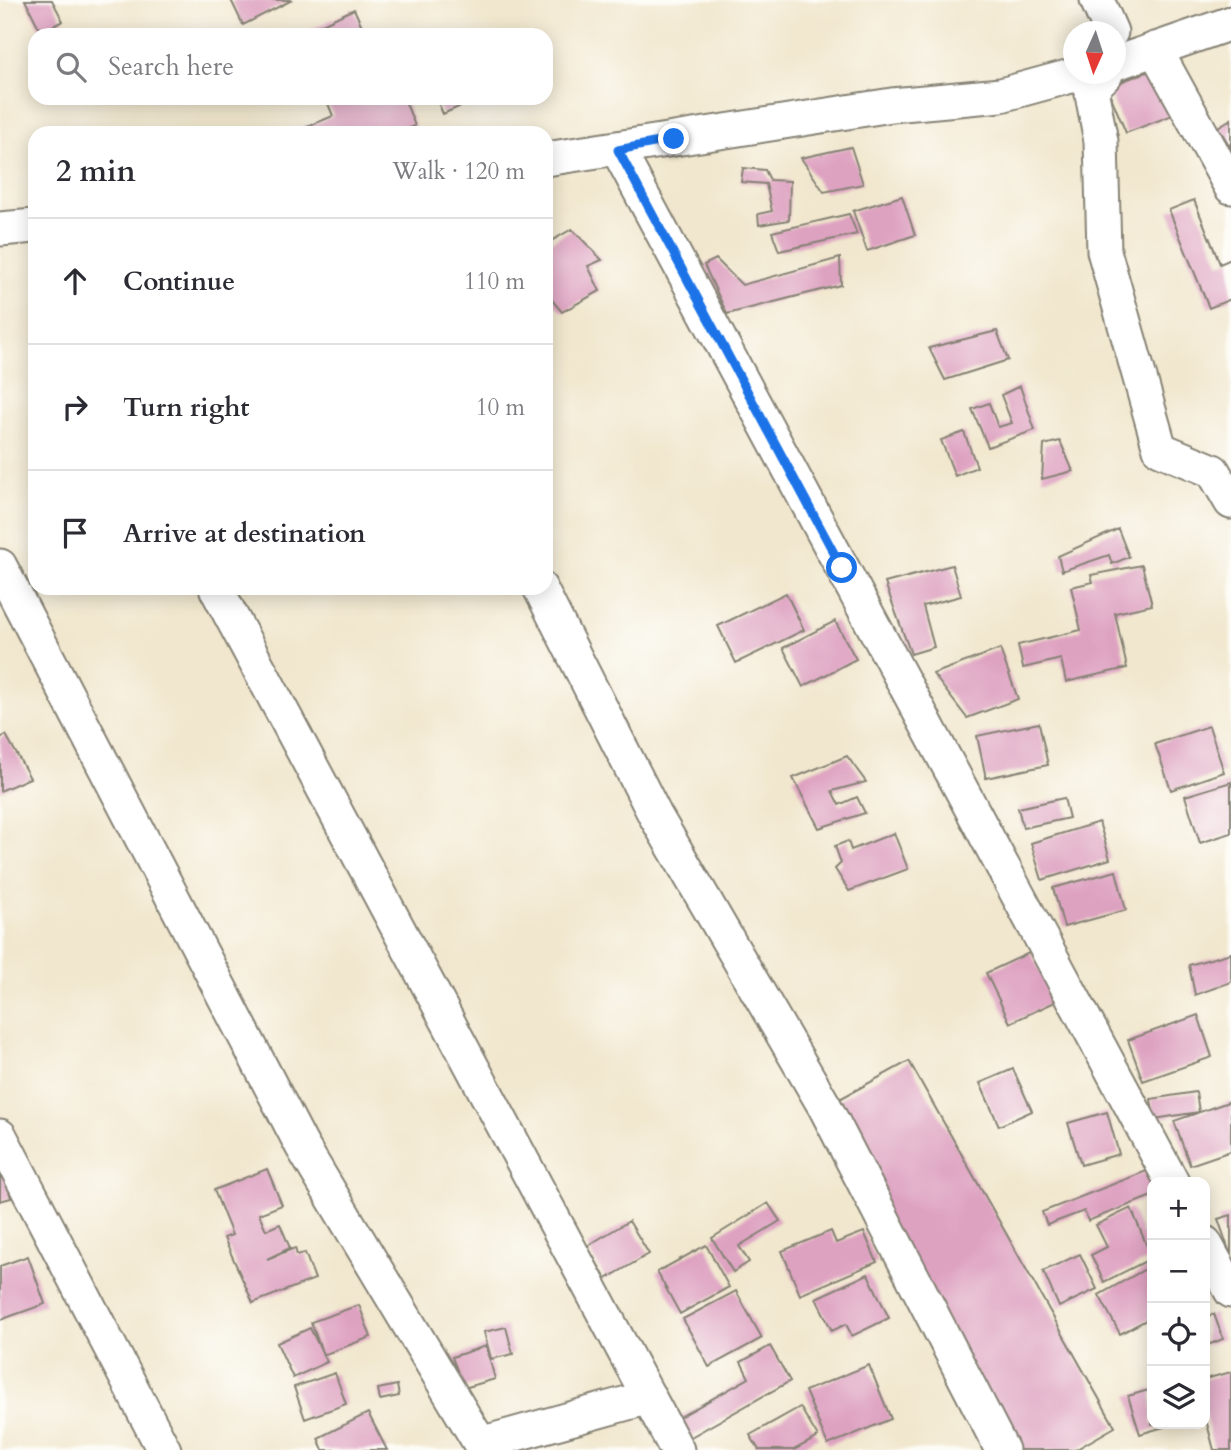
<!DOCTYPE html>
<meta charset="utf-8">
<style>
:root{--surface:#fff;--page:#f7f7f7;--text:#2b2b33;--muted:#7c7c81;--line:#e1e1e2}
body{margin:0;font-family:Cardo,serif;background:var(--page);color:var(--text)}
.controls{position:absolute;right:21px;bottom:21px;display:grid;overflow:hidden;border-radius:14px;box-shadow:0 4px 18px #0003}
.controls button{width:63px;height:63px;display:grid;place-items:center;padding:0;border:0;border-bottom:2px solid var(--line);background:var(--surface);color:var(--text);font:35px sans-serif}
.compass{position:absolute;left:1063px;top:21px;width:63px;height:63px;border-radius:50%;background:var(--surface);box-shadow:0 4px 18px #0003;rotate:183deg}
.stop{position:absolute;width:21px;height:21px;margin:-16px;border:5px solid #1a73e8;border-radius:50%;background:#fff}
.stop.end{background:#1a73e8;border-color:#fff;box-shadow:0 2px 7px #0008}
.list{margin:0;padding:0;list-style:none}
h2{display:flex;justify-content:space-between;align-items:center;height:91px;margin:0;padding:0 28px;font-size:30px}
h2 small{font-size:23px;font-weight:400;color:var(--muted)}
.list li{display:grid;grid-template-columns:46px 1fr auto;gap:21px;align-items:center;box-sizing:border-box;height:126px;padding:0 28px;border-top:2px solid var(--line)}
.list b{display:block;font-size:26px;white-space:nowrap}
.list em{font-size:23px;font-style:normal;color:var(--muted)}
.icon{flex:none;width:38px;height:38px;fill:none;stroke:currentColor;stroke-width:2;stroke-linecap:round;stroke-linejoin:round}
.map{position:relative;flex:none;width:1231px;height:1450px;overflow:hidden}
.search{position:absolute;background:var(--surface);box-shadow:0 4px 18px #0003;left:28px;top:28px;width:525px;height:77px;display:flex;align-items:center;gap:18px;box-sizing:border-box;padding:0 24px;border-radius:21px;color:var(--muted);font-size:26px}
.panel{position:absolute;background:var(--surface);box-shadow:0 4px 18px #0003;left:28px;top:126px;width:525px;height:469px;border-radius:21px}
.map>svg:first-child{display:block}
.building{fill:#dea2c1}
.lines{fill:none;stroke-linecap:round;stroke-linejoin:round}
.street-casing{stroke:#868275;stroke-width:37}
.street{stroke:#fff;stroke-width:33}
.route{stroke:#1a73e8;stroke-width:9}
</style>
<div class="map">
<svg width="1231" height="1450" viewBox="0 0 1231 1450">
<rect width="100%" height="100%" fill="#fdfcf7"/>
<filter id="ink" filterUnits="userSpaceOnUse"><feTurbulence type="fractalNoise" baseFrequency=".0143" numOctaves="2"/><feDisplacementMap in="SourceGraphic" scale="14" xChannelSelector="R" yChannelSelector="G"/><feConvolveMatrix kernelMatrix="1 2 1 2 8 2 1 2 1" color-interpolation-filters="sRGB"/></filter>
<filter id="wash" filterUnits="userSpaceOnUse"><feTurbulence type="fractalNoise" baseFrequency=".00686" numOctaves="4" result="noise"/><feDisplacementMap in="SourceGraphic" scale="28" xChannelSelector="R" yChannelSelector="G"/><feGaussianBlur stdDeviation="1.57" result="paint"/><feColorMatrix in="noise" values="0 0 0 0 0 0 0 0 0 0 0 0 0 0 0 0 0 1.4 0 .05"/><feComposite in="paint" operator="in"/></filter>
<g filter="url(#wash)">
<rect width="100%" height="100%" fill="#f1e7ce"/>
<g id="blocks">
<path class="building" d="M25 0H52L63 21 41 32Z
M231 0H292L243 25Z
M354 9 366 35H299Z
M1160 67 1178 113 1126 133 1107 87Z
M334 98H404L415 126 399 133H292L333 116 327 101Z
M436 98H479L443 114Z
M1231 119V148L1218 127Z
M851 147 863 184 824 192 801 158Z
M743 168 765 170 770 180 790 181 789 220 759 225 758 214 772 211 766 184 741 182Z
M902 196 915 235 867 251 853 211Z
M1194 200 1220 264 1231 259V299L1209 308 1169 210Z
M849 214 857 234 779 251 772 232Z
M572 229 602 260 588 266 600 291 562 312 546 293V244Z
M840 258 841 285 727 314 704 265 716 259 742 285Z
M997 331 1008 360 945 380 929 348Z
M1020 386 1035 430 988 447 972 409 989 403 998 427 1012 423 1001 395Z
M964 432 977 467 955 476 941 440Z
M1060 441 1073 471 1042 479 1044 445Z
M1118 529 1129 557 1112 564 1109 555 1062 571 1058 556Z
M952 565 961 596 923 606 934 647 911 654 885 583Z
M1142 565 1152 605 1115 613 1127 668 1066 682 1061 659 1023 668 1018 645 1081 630 1071 587 1093 582 1091 575Z
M786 593 804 630 736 663 718 626Z
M835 621 856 659 803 687 783 648Z
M1000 649 1018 699 967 718 933 674Z
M1039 723 1048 765 986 778 977 736Z
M1209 726 1224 772 1171 790 1155 744Z
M6 735 30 778 0 791V738Z
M847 756 866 782 832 791 839 805 857 797 865 813 819 828 793 778Z
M1231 782V833L1200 843 1185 796Z
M1064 798 1069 818 1023 828 1018 808Z
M1099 822 1110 859 1042 880 1031 843Z
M894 833 908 869 849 891 835 869 841 863 835 846 848 841 851 850Z
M1116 871 1126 910 1064 927 1053 888Z
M1031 952 1055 1002 1010 1023 986 973Z
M1231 953V982L1195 995 1189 965Z
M1198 1015 1212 1057 1143 1081 1128 1040Z
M909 1061 1115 1427 1075 1450H1019L825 1107Z
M1013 1069 1032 1111 999 1126 980 1083Z
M1196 1092 1199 1112 1154 1119 1151 1099Z
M1231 1101V1151L1190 1165 1174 1121Z
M1107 1112 1119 1154 1081 1165 1068 1123Z
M0 1159 11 1198 0 1201Z
M267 1169 282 1205 259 1214 266 1230 280 1224 290 1248 267 1259 295 1248 297 1255 305 1253 315 1279 253 1303 224 1238 232 1235 214 1190Z
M1149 1170 1154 1182 1152 1196 1088 1221 1084 1211 1047 1225 1042 1212Z
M768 1203 780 1221 739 1246 749 1262 733 1272 712 1238Z
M1131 1208 1152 1258 1104 1282 1091 1255 1107 1247 1096 1225Z
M1231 1215V1256L1218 1219Z
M629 1221 649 1254 606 1279 587 1246Z
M831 1231 836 1243 864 1232 877 1262 800 1295 782 1251Z
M706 1245 729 1287 680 1314 657 1272Z
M1080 1254 1097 1289 1059 1307 1043 1271Z
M28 1256 45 1304 0 1320V1266Z
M1151 1266 1152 1317 1120 1334 1099 1295Z
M868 1274 889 1318 852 1336 846 1324 832 1331 816 1298Z
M736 1291 762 1338 709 1367 683 1319Z
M359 1305 371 1337 323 1355 311 1322Z
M1214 1314 1223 1339 1205 1346V1317Z
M506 1327 513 1354 491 1359 484 1332Z
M310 1328 327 1362 293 1378 277 1343Z
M486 1346 495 1379 464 1388 452 1357Z
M770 1346 790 1381 682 1442 671 1422 749 1378 741 1362Z
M869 1365 891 1419 828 1445 805 1391Z
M1231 1372V1450H1214L1205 1416V1379Z
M335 1373 346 1404 305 1419 294 1387Z
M397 1385 399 1396 380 1400 378 1389Z
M1152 1389V1424H1174L1140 1434 1128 1396Z
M800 1407 818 1437 794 1450H759L750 1435Z
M368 1413 387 1450H323L318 1438Z"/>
</g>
</g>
<g filter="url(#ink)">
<use href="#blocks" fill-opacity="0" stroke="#868275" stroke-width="2"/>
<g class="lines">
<g class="street-casing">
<path id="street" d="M1097 0 1111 32
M1155 49 1231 187
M1116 63 1231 23
M1106 74 1091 89 1101 141 1104 251 1160 449 1213 471 1231 502
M618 150 1172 1182
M546 159 892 105 1001 95 1078 74
M0 229 35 226
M0 566 302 1146 484 1450
M216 588 677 1450
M540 588 655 815 825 1107 1002 1450
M0 1136 164 1450
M1205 1243 1231 1291
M480 1444 649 1397"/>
</g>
<use href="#street" class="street"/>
</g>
</g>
<g class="lines" filter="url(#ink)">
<path class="route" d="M674 139 618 150 842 568"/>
</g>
</svg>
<div class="controls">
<button>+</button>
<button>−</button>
<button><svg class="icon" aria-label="locate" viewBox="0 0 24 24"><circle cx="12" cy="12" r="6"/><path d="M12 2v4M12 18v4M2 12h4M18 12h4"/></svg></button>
<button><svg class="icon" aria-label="layers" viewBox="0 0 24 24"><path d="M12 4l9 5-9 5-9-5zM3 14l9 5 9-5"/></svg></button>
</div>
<svg class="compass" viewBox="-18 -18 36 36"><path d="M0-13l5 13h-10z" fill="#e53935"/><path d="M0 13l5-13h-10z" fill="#7c7c81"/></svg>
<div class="stop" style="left:842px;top:568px"></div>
<div class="stop end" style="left:674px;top:139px"></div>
<div class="search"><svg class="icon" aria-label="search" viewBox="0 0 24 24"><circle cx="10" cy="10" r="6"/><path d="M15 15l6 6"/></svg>Search here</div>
<section class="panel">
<h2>2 min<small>Walk · 120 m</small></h2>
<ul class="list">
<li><svg class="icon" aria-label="ahead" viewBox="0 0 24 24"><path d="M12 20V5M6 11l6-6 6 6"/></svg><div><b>Continue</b></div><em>110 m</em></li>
<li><svg class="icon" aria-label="right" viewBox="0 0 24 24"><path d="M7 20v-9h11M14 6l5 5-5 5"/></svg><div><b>Turn right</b></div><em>10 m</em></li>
<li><svg class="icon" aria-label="arrive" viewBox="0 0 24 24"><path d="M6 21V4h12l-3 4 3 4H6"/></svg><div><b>Arrive at destination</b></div></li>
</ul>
</section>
</div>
